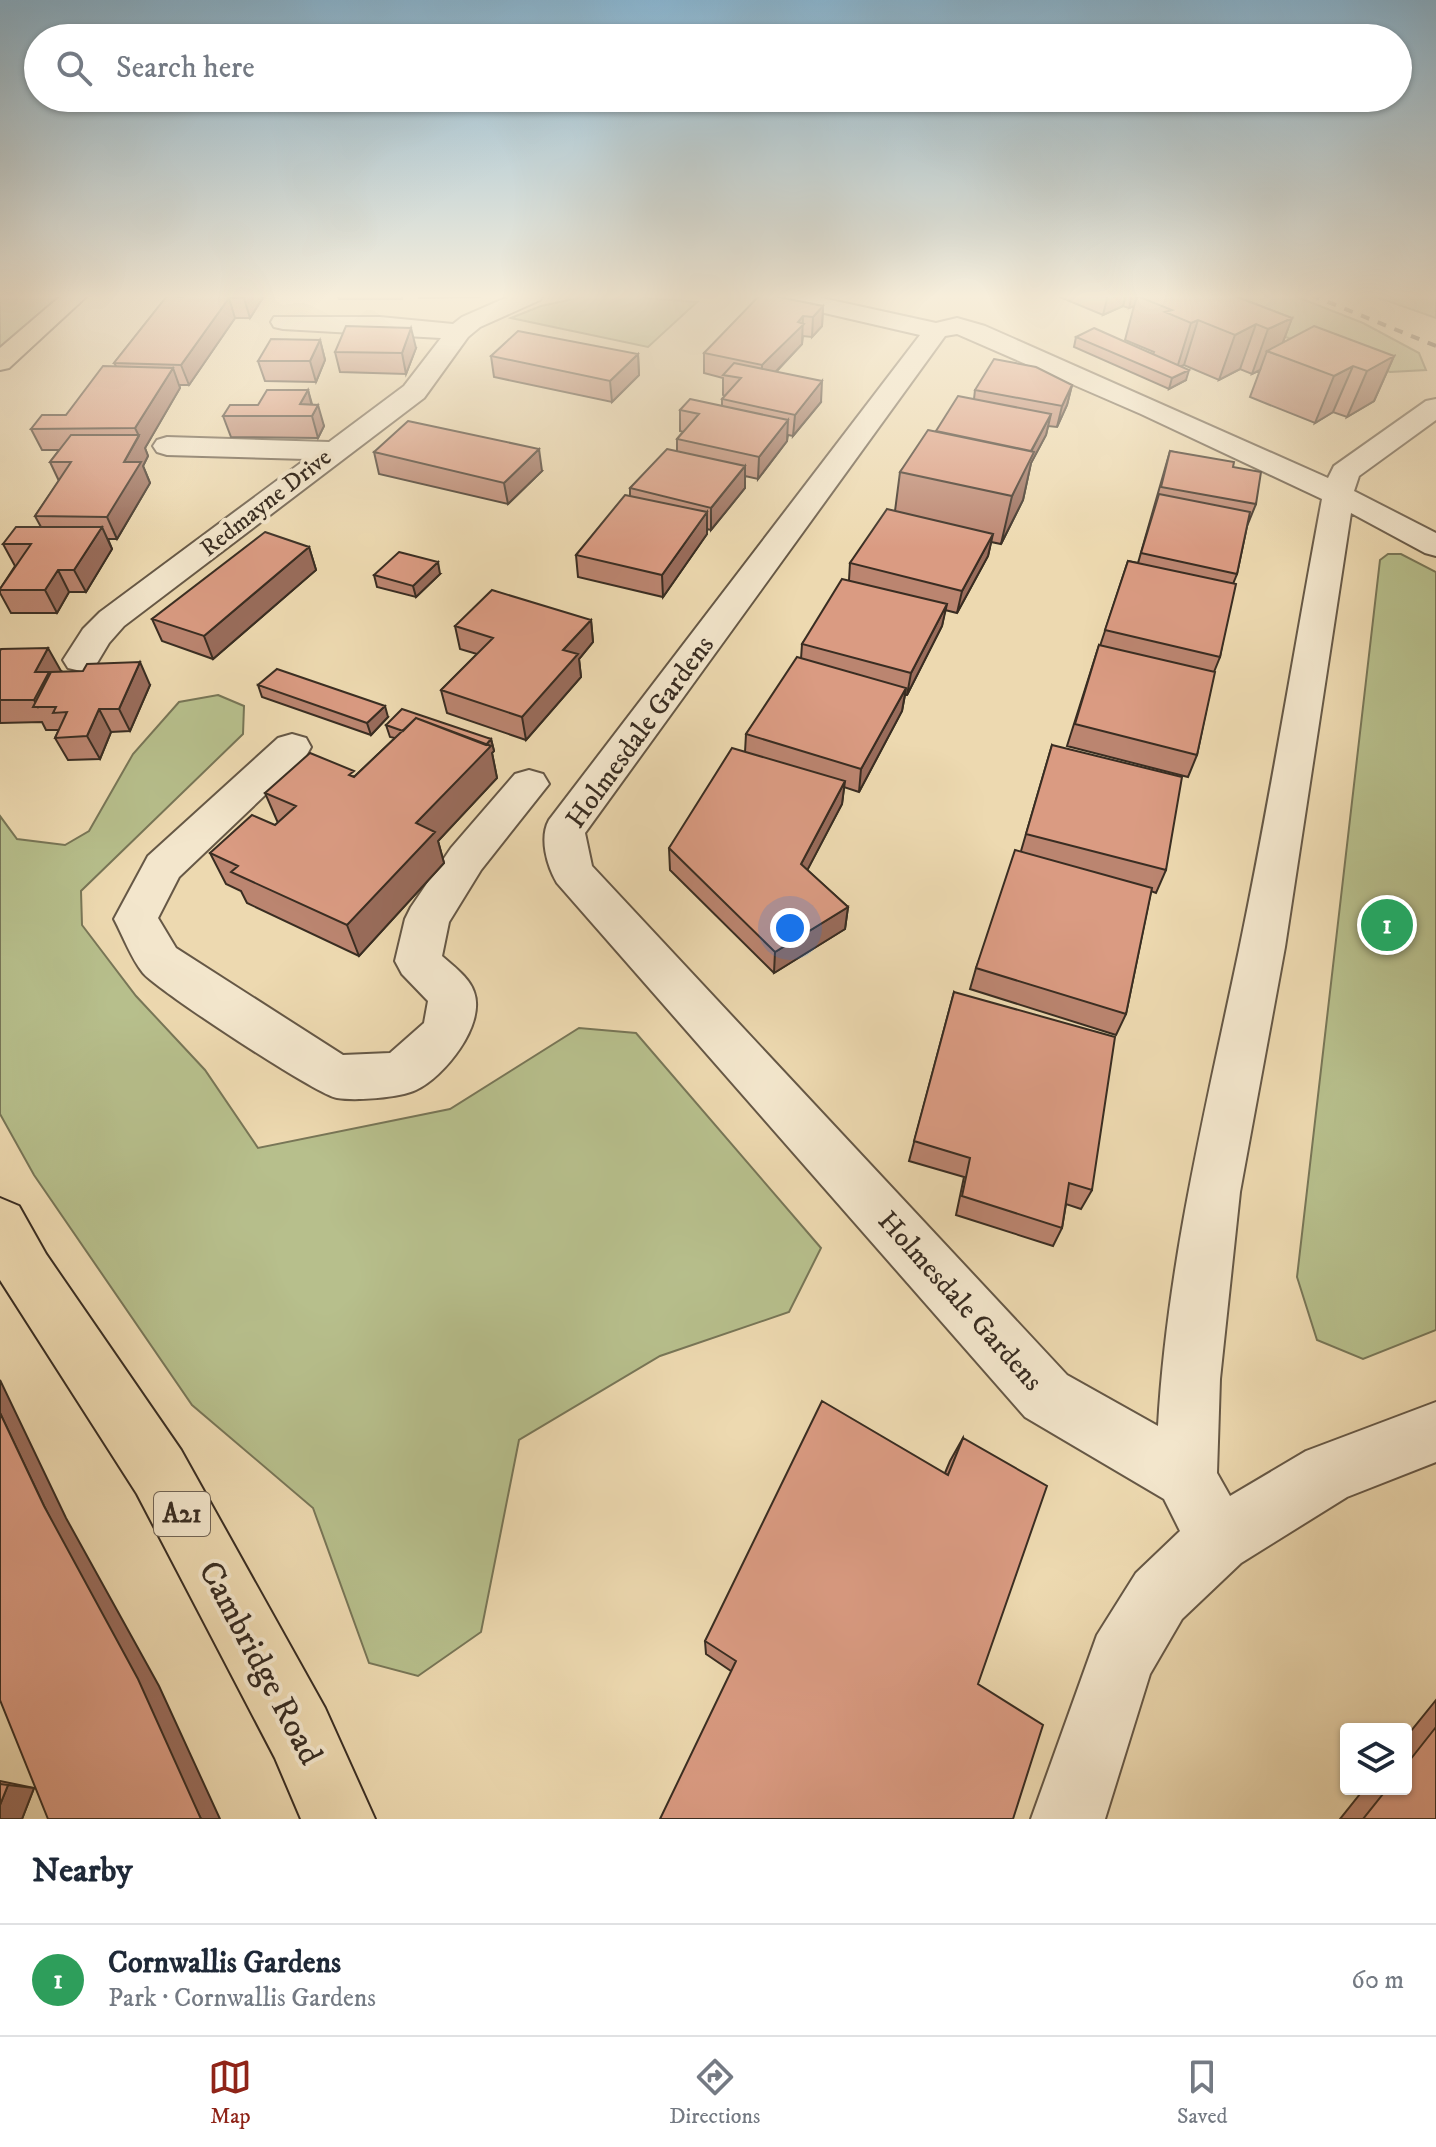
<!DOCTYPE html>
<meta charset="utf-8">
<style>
:root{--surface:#fff;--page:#f2f2f3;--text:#1f2937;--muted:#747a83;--line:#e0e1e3;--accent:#8f2418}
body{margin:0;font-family:"IM FELL DW Pica",serif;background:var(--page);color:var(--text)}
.controls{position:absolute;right:24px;bottom:24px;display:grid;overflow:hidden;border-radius:8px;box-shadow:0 2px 6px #0004}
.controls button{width:72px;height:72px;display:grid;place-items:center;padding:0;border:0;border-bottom:2px solid var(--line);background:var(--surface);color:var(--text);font:40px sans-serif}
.you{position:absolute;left:790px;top:928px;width:28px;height:28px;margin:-20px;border:6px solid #fff;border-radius:50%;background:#1a73e8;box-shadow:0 0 0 12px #1a73e833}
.badge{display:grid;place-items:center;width:52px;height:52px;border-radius:50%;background:var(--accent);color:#fff;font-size:26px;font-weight:700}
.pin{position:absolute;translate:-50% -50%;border:4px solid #fff;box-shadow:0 2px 8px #0006}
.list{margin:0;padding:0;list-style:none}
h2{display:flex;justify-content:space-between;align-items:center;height:104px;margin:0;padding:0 32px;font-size:34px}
h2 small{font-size:26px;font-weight:400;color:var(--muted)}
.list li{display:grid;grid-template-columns:52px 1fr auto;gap:24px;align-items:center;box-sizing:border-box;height:112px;padding:0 32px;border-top:2px solid var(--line)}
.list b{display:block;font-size:30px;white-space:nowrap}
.list p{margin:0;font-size:26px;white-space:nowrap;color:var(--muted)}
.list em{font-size:26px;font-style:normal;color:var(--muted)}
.icon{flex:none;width:44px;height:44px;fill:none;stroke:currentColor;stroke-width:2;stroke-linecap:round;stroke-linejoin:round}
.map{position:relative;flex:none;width:1436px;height:1819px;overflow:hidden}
.search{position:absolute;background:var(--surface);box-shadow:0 2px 6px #0004;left:24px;right:24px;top:24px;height:88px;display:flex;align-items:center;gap:20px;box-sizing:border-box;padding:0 28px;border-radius:44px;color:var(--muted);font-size:30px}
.sheet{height:216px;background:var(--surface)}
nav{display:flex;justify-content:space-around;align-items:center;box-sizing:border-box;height:112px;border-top:2px solid var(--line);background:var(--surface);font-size:22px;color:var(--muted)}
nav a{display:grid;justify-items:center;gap:4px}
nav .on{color:var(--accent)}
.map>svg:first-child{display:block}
.green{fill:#b7bf8c;stroke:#787657;stroke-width:2}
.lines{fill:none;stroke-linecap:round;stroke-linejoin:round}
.minor-casing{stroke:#665846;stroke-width:4}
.highway-casing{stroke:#392d22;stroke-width:4}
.minor{fill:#f3e6cc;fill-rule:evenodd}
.highway{fill:#edd9b0;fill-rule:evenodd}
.rail{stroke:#392d22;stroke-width:4;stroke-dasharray:9 9;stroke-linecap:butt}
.wall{fill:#bb8570;stroke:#392d22;stroke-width:2}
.shaded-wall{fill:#996c5b;stroke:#392d22;stroke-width:2}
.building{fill:#da9b82;stroke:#392d22;stroke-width:2}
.labels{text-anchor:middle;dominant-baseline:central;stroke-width:8;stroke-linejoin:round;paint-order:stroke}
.far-street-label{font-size:24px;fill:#392d22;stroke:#f3e6cc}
.shield{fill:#f3e6cc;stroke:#716455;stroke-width:2}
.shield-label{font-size:26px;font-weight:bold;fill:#392d22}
.street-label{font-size:28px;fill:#392d22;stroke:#f3e6cc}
.near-street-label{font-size:34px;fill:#392d22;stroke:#f3e6cc}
</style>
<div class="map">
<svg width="1436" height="1819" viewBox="0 0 1436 1819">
<rect width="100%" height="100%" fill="#edd9b0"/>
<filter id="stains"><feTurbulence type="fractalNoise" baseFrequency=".0025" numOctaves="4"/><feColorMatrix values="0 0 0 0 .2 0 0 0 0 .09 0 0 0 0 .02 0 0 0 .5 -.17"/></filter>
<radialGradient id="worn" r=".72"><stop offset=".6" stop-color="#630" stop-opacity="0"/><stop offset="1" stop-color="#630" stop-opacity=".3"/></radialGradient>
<path class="green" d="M0 295H62L0 348Z
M592 295H641L646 298 697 302 648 347 511 318 541 306Z
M1177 295H1292L1363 323 1419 353 1426 370 1390 372 1322 351Z
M1371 295H1436V318Z
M1388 554H1401L1436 572V1330L1363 1359 1317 1340 1297 1277 1380 560Z
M218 695 244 706 243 734 81 891 82 925 136 996 205 1070 258 1148 450 1109 579 1028 636 1033 821 1248 789 1312 660 1356 519 1440 481 1632 418 1676 369 1663 313 1508 192 1405 34 1175 0 1114V816L17 839 65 845 89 831 133 754 179 702Z"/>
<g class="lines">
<g class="minor-casing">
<path id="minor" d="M512 295H543L540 300 480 327 468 337 424 398 124 626 109 643 94 668 81 671 68 668 63 660 83 629 100 612 306 459 167 455 157 452 153 446 157 440 167 437 329 442 404 386 441 338 283 329 274 327 271 322 274 317H380L453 324 462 317Z
M765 295H808L936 323 957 318 985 326 1328 478 1334 466 1426 401 1436 399V420L1359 476 1354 491 1436 533V556L1425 553 1351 513 1285 947 1240 1192 1220 1379 1217 1473 1230 1496 1306 1451 1436 1402V1462L1347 1497 1241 1563 1182 1619 1150 1674 1105 1819H1031L1097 1635 1136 1573 1180 1531 1164 1499 1025 1417 557 883C547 866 539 838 549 820L920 335 768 300ZM957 334 1141 414 1322 499C1294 649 1270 801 1239 950 1206 1108 1167 1265 1158 1426L1067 1375 592 866 585 833 945 336Z
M292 734 306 738 311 747 306 756 179 877 158 918 176 948 343 1055 390 1053 424 1023 428 1001 402 974 395 961 405 919 411 907 451 848 515 774 529 770 543 774 549 784 481 870 449 922 442 956C453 966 469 977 474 992 486 1025 444 1077 416 1090 399 1098 355 1101 337 1098 317 1095 157 990 143 973 131 958 123 936 114 919L148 856 278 738Z"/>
</g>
<g class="highway-casing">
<path id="highway" d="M62 295H88L9 368 0 370V348Z
M0 1198 19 1206 46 1254 181 1450 325 1708 375 1819H301L275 1758 137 1494 0 1280Z"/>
</g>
<use href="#minor" class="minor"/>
<use href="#highway" class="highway"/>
<path class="rail" d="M1311 295 1436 346"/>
</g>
<path class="wall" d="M338 295H403L402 299H339Z
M418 295H481L480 297 419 298Z
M1055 295H1232L1292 318 1283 342 1394 356 1374 401 1347 417 1333 412 1315 423 1250 397 1260 370 1252 374 1240 369 1219 380 1184 365 1181 366 1186 380 1169 389 1074 347 1076 337 1153 354 1154 352 1125 340 1134 306 1129 308 1123 306 1103 315Z
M167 296H264L250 318H235L189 385H179L180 388 145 448 148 456 143 466 150 483 117 539H108L112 549 86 592H69L57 613H11L0 593V589L15 566 3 544 41 527 35 516 59 481 50 462 59 450H42L31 429 66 415 116 366 114 363Z
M823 306 822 326 812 337 803 336 802 344 776 372 821 402 793 436 788 435 787 441 758 479 745 476V488L711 530 707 529V534L663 597 578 577 576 555 630 496V488L677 451V439L683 432 680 431V410L722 406V399L725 396 723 395V378L704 373V353Z
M320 340 325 360 316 382 265 381 258 361Z
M416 348 406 374 340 372 335 352Z
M638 354 639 375 612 402 494 377 491 356Z
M1072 385 1067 405 1057 427 1048 426 1046 435 1031 463 1023 500 1001 544 991 542 988 556 957 613 945 610 942 626 907 695H905L902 711 859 792 844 787 842 804 807 870 848 907 845 929 774 973 670 870 669 848 745 752 746 734 801 659 802 644 849 580 850 563 895 511 900 472 936 431 974 399 975 390Z
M308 390 312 404 324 426 318 438 231 437 223 416Z
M1170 451 1233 467 1256 504 1247 526 1237 574 1233 584 1220 657 1214 672 1197 755 1188 777 1067 746 1099 645 1100 646 1128 561 1138 563Z
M374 452 542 471 508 504 379 474Z
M309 547 316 570 213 659 162 641 152 619Z
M440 574 416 597 377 587 374 575Z
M591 620 593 642 579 659 581 677 526 740 447 713 441 690 477 654 460 649 455 626Z
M0 651 61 671 60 672 150 685 130 731 111 732 100 759 68 760 55 738 59 730H46L42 722 0 723Z
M258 685 388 717 371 735 262 697Z
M386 725 491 739 494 751 492 753 497 778 438 841 444 863 359 956 247 903 241 891 226 884 210 853 275 825 278 823 265 793 355 776 395 738 390 737Z
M1052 745 1166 870 1156 893 1151 891 1126 1014 1116 1035 970 989 976 968 1021 851Z
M954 992 1092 1190 1081 1209 1066 1204 1062 1228 1053 1246 956 1215 964 1177 909 1161Z
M963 1438 978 1684 731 1671 706 1654 705 1641 945 1473 950 1461Z
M1436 1700V1819H1340L1364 1789H1406V1737Z
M0 1781 34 1788 22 1819H0Z"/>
<path class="shaded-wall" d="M247 295H264V296L250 318 244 298Z
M1108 295H1126L1123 306 1103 315Z
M1132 295H1143L1137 296 1134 306 1129 308Z
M229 298 235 318 189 385 181 365Z
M823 306 822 326 812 337 813 317Z
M803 316 802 344 762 386V365Z
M1292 318 1278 355 1267 351 1260 370 1252 374 1268 329Z
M1198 320 1184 365 1177 368 1191 323Z
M1256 324 1240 369 1219 380 1235 335Z
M411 328 416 348 406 374 402 353Z
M320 340 325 360 316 382 310 361Z
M638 354 639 375 612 402 610 381Z
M1394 356 1374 401 1347 417 1367 371Z
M1353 366 1333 412 1315 423 1334 376Z
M173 368 180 388 145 448 148 456 143 466 150 483 117 539 107 517 124 462 139 436 135 428Z
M1189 370 1186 380 1169 389 1172 378Z
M822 381 821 402 793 436 795 415Z
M1072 385 1067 405 1057 427 1062 406Z
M308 390 313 411 300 404Z
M318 405 324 426 318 438 312 416Z
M1051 414 1046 435 1031 463 1023 500 1001 544 1012 496 1026 461Z
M788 420 787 441 758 479 759 457Z
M539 449 542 471 508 504 504 483Z
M745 466V488L711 530V508Z
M707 512V534L663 597 662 575Z
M102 527 112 549 86 592 74 570Z
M993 534 988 556 957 613 962 591Z
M309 547 316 570 213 659 204 636Z
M438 562 440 574 416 597 413 586Z
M58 570 69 592 57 613 45 590Z
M947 604 942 626 907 695 911 673Z
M591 620 593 642 579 659 581 677 526 740 522 717 563 650Z
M48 648 61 671 38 707 34 700 35 672Z
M140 662 150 685 130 731 119 709Z
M906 688 902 711 859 792 861 769Z
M385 706 388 717 371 735 367 723Z
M99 709 111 732 100 759 87 736Z
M491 739 494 751 492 753 497 778 438 841 444 863 359 956 347 925 416 823Z
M845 781 842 804 799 886 801 864Z
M848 907 845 929 774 973 775 952Z
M0 1380 66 1518 159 1686 220 1819H201L44 1506 0 1413Z
M8 1785 34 1788 22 1819H0V1805Z"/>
<path class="building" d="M184 295H247L244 298H229L181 365 114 363 167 296 182 297Z
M760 295H769L823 306 813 317 803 316 798 322 804 324 762 365 704 353Z
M1139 295H1232L1292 318 1268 329 1256 324 1235 335 1198 320 1191 323 1165 312 1172 310 1137 296Z
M346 326 411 328 402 353 335 352Z
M1314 326 1394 356 1367 371 1353 366 1334 376 1267 351Z
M1094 328 1189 370 1172 378 1076 337Z
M518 331 638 354 610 381 491 356Z
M271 339 320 340 310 361H258Z
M994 359 1036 367 1072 385 1062 406 975 390Z
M734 363 822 381 795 415 722 399 741 378 723 375Z
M103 366 173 368 135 428 31 429 42 415H66Z
M267 390H308L300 404 318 405 312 416H223L230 405H258Z
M958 396 1051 414 1031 451 936 431Z
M690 399 788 420 759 457 677 439 699 414 680 410Z
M408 421 539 449 504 483 374 452Z
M928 430 1034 452 1012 496 900 472Z
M71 435H139L124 462H141L107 517 35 516 71 462H50Z
M667 449 745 466 711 508 630 488Z
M1170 451 1234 462 1233 467 1261 472 1256 504 1161 487Z
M1159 494 1250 512 1237 574 1141 553Z
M625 495 707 512 662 575 576 555Z
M887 509 993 534 962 591 850 563Z
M16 527H102L74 570H58L45 590H0V589L31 544H3Z
M265 532 309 547 204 636 152 619Z
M399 552 438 562 413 586 374 575Z
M1128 561 1236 584 1220 657 1105 630Z
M842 579 947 604 911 673 802 644Z
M492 590 591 620 563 650 578 654 522 717 441 690 493 638 455 626Z
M1099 645 1215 672 1197 755 1075 724Z
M48 648 35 672H49L34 700H0V651L1 649Z
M797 657 906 688 861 769 746 734Z
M140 662 119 709H99L87 736 55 738 67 712 53 713 56 707H33L51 672 83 671 87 664Z
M277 669 385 706 367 723 258 685Z
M402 709 491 739 486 745 416 718 403 731 386 725Z
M416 718 491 746 416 823 435 832 347 925 231 872 238 866 210 853 252 815 275 825 296 806 265 793 310 753 354 771 349 775 354 777Z
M1052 745 1182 777 1166 870 1026 834Z
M732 748 845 781 801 864 848 907 775 952 669 848Z
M1015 850 1152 888 1126 1014 976 968Z
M954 992 1115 1037 1092 1190 1069 1183 1062 1228 962 1196 970 1158 914 1141Z
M822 1401 948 1475 963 1438 1047 1486 978 1684 1043 1725 1013 1819H660L736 1661 705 1641Z
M0 1413 44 1506 138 1679 201 1819H48L0 1700Z
M1436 1727V1819H1363L1387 1789H1406V1765Z
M0 1784 8 1785 0 1805Z"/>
<linearGradient id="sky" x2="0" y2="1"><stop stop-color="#89b6d2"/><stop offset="0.54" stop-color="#f7eedb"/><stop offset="1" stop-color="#f7eedb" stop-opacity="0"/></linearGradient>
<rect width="1436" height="549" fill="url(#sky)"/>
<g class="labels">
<g class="far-street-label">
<text transform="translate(266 503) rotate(-38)">Redmayne Drive</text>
</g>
<rect class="shield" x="154" y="1492" width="56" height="44" rx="6"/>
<g class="shield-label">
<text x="182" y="1514">A21</text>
</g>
<g class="street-label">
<text transform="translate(640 732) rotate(-54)">Holmesdale Gardens</text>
<text transform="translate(960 1301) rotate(48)">Holmesdale Gardens</text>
</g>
<g class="near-street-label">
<text transform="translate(260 1663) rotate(62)">Cambridge Road</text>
</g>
</g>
<rect width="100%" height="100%" filter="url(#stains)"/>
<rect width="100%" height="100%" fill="url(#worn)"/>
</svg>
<div class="controls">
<button><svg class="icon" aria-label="layers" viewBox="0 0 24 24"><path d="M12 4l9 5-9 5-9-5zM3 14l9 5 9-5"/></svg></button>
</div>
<div class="you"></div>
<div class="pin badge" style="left:1387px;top:925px;background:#2e9e5b">1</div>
<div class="search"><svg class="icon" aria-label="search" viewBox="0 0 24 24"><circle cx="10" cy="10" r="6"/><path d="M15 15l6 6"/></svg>Search here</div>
</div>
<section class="sheet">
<h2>Nearby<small></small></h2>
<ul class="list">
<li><span class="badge" style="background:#2e9e5b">1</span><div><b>Cornwallis Gardens</b><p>Park · Cornwallis Gardens</p></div><em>60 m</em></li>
</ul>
</section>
<nav>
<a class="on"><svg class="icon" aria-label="map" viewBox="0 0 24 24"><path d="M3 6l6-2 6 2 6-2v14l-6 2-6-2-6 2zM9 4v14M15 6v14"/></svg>Map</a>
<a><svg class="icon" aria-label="directions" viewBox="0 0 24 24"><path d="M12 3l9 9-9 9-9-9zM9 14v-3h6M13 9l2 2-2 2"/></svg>Directions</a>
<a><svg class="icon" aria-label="saved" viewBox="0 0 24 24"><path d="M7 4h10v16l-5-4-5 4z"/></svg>Saved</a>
</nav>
